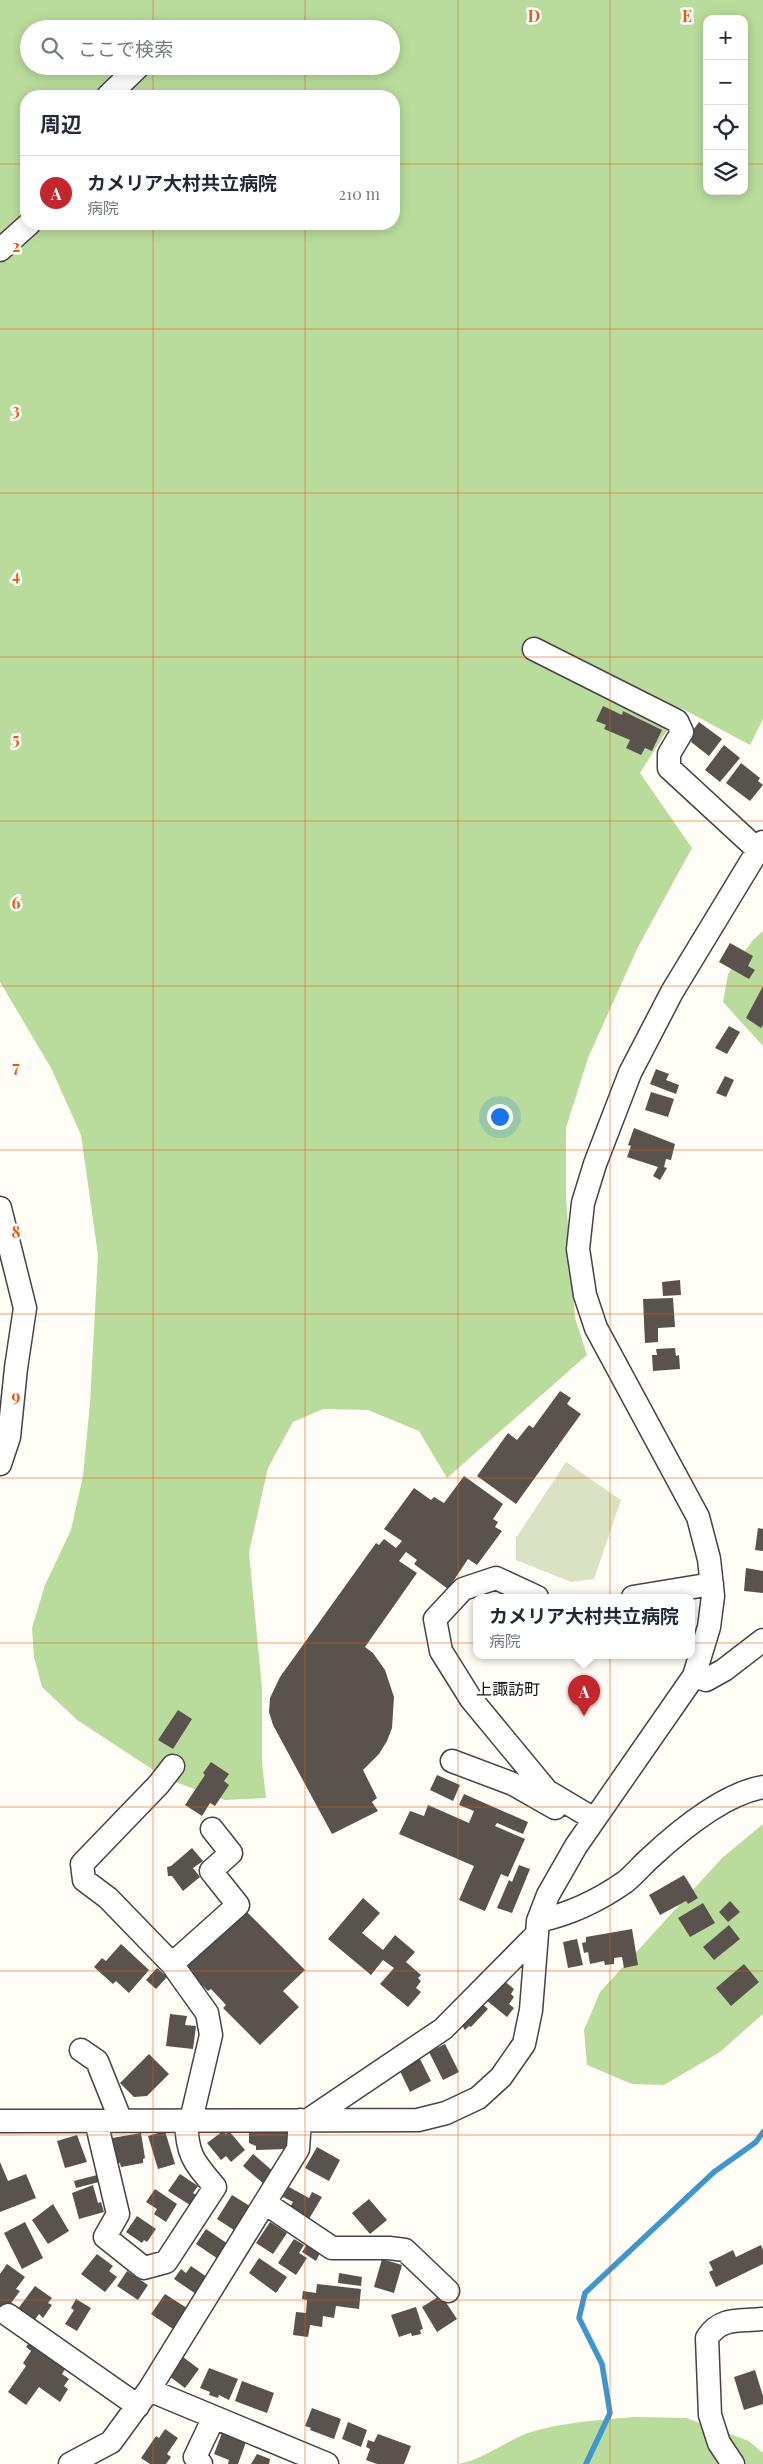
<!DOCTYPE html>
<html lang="ja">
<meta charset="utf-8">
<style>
:root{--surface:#fff;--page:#f2f2f3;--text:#1f2937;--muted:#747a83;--line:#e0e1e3;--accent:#c4262e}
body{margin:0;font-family:"Playfair Display","Noto Sans JP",serif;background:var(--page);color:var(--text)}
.controls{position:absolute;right:15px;top:15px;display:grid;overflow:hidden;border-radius:10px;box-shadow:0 2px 12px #0003}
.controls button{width:45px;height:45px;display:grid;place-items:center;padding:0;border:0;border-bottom:1px solid var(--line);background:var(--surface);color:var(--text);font:25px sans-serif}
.you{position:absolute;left:499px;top:1116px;width:18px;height:18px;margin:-12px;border:4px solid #fff;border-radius:50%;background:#1a73e8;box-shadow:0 0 0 8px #1a73e833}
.badge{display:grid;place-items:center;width:32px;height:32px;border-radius:50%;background:var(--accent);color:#fff;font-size:16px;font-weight:700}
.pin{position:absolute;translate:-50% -41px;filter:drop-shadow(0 1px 2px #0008)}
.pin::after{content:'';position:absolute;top:26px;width:18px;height:15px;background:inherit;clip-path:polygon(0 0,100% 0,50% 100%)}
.popup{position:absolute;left:473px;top:1594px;width:222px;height:65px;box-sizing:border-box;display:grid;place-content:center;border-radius:10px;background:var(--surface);filter:drop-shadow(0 1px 4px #0005);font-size:16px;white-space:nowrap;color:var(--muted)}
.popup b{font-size:19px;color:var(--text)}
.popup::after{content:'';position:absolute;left:50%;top:100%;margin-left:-10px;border:10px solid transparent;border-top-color:var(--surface)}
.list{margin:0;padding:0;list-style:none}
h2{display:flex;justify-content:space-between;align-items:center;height:65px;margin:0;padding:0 20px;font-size:21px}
h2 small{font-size:16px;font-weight:400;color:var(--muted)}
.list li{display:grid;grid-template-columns:32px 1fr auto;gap:15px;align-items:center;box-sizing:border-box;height:75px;padding:0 20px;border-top:1px solid var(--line)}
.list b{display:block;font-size:19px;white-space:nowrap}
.list p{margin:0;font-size:16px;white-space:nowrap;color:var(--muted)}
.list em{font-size:16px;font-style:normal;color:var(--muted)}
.icon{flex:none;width:28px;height:28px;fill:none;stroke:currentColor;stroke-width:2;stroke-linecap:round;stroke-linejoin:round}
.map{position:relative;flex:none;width:763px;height:2464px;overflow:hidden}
.search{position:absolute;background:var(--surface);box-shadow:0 2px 12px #0003;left:20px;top:20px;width:380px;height:55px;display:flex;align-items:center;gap:12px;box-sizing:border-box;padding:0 18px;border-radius:28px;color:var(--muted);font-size:19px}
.panel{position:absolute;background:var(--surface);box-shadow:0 2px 12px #0003;left:20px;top:90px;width:380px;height:140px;border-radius:20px}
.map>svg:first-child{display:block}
.forest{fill:#b9dc9c;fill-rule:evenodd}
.cemetery{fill:#d9e3c4}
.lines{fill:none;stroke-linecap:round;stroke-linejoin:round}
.stream{stroke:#3f96cf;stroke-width:5.5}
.building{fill:#5a524d}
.minor-casing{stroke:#444;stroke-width:25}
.minor{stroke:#fff;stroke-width:22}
.grid{fill:none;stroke:#e8590c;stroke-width:1;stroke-opacity:0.55}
.labels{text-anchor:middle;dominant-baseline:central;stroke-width:5;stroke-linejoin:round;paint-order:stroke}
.quarter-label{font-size:16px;fill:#111;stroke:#fff}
.grid-label{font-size:16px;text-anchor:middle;font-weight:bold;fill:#e8590c;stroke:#fff;stroke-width:5;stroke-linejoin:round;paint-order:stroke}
</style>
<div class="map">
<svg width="763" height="2464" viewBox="0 0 763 2464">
<rect width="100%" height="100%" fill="#fffdf5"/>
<path class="forest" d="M0 0H763V719L750 745 681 708 640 773 692 848 638 947 588 1058 566 1128V1198L575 1318 587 1355 447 1478 419 1431 368 1410 323 1409 293 1422 268 1468 249 1552 262 1688V1762L266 1798 225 1800 167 1779 77 1720 42 1687 34 1657 32 1628 45 1585 71 1530 83 1476 90 1403 98 1255 81 1135 51 1068 0 982ZM707 19H744V191H707ZM29 29H391V66H29ZM26 96H394V224H26Z
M763 931V1046L723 1002 728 974 753 940Z
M763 1824V2014L720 2052 664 2085 632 2084 587 2065 584 2030 600 1992 722 1858Z
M635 2417 686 2418 749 2441 763 2453V2464H458C483 2460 504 2442 528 2433 562 2422 600 2420 635 2417Z"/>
<path class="cemetery" d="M566 1462 621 1500 594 1579 571 1582 516 1560V1538Z"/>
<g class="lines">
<path class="stream" d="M586 2464 610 2413 602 2364 579 2318 585 2293 714 2172 756 2142 763 2132"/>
</g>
<path class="building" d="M603 706 622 715 623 711 662 730 652 751 645 748 641 755 626 748 630 740 604 729 606 725 596 721Z
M699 722 722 739 709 756 691 742 692 739 688 737Z
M724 745 740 758 720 782 705 770Z
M741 763 760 778 758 781 763 785 750 801 726 783Z
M730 943 753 956 748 966 755 970 749 979 719 962Z
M763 986V1025L761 1028 746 1018Z
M729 1026 740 1032 727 1054 715 1048Z
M656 1069 669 1074 666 1080 679 1085 676 1094 650 1084Z
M725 1076 734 1080 726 1097 716 1093Z
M651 1092 674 1099 668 1117 645 1110Z
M634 1128 675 1144 671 1160 666 1159 664 1167 667 1168 660 1180 653 1176 658 1167 627 1157 631 1146 628 1145Z
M680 1280 681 1295 663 1296 662 1282Z
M673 1298 675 1327 658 1328V1342L645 1343 643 1299Z
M675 1348 676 1356 679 1355 680 1369 653 1371 652 1355H657L656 1349Z
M560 1391 571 1398 567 1404 581 1414 516 1504 477 1476 508 1433 517 1440 529 1425 533 1428Z
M464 1476 503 1504 493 1519 498 1522 495 1527 502 1531 477 1565 468 1559 448 1589 414 1564 417 1560 406 1552 399 1561 417 1573 365 1647 373 1653 385 1670 394 1697 392 1728 387 1741 379 1754 363 1770 377 1798 372 1802 378 1811 332 1834 273 1725 269 1712 270 1698 280 1677 376 1543 379 1545 384 1539 396 1548 402 1541 384 1529 414 1488 431 1500 434 1497 444 1503Z
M758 1528 763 1529V1551L755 1550Z
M746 1568 763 1571V1593L744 1591Z
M178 1710 192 1719 173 1749 158 1740Z
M211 1762 229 1774 224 1781 229 1785 215 1806 210 1803 202 1816 185 1805 205 1775 203 1773Z
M437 1775 460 1785 453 1801 430 1790Z
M464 1794 528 1822 523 1834 497 1823 495 1826 525 1839 508 1877 501 1874 485 1911 459 1900 474 1866 399 1834 410 1811 424 1816 428 1805 469 1823 474 1811 459 1805Z
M192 1848 203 1861 193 1868 200 1877 183 1891 172 1876H168L167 1867 171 1866Z
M519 1865 530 1869 512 1913 497 1908 509 1880 512 1882Z
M684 1875 698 1898 688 1904 686 1901 660 1915 649 1895Z
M363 1898 380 1913 362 1933 383 1950 395 1935 415 1952 406 1962 421 1975 418 1978 421 1981 416 1988 421 1992 408 2007 380 1984 394 1968 383 1960 371 1975 328 1939Z
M730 1901 740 1912 728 1922 719 1912Z
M703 1903 715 1923 690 1937 678 1918Z
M245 1910 305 1970 283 1991 299 2007 260 2045 223 2008 226 2005 211 1989 208 1991 185 1968Z
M729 1925 740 1939 714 1960 703 1947Z
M632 1929 638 1965 624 1968 622 1957 614 1958V1964L605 1965 604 1961 590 1964 588 1952 584 1953 582 1943 586 1942V1937Z
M577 1939 583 1965 568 1968 563 1942Z
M121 1944 149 1970 129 1993 116 1981 113 1984 94 1967 102 1958 106 1961Z
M744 1964 759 1982 731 2006 716 1988Z
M157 1968 167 1977 156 1989 146 1980Z
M502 1979 514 1989 511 1994 514 1997 509 2004 514 2008 507 2017 486 2000Z
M479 2001 488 2009 471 2027 469 2026 465 2030 460 2022Z
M170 2014 187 2016 185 2025 196 2026 193 2049 166 2046Z
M445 2044 459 2072 443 2080 429 2052Z
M149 2054 169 2074 147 2096 134 2097 120 2083Z
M420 2059 431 2081 410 2092 399 2069Z
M287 2128 288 2149 256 2150V2146L249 2143V2132Z
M165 2131 175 2164 158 2169 148 2136Z
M223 2131 226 2134 229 2131 245 2150 231 2162 226 2156 221 2160 207 2143Z
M141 2133 145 2158 143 2159V2163L121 2167 120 2163 116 2164 112 2138Z
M77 2135 87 2162 65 2168 57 2141Z
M317 2147 340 2160 329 2181 305 2168Z
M253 2154 274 2172 264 2184 243 2166Z
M0 2162 8 2181 26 2174 36 2198 0 2212Z
M180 2174 198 2186 193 2193 196 2195 190 2205 168 2191Z
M97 2175 99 2182 76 2188 74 2181Z
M93 2185 98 2203 101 2202 104 2212 79 2219 72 2193Z
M289 2187 309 2198 312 2192 322 2197 309 2219 290 2207 293 2202 283 2197Z
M155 2189 177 2204 166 2222 154 2214 157 2209 146 2202Z
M232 2195 253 2208 237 2232 217 2219Z
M369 2199 387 2220 370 2234 352 2213Z
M53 2204 69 2231 48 2244 32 2220Z
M137 2216 156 2229 147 2242 144 2240 142 2243 126 2232Z
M25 2222 43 2258 22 2269 4 2233Z
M270 2222 287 2233 273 2254 256 2243Z
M206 2229 231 2246 221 2261 196 2244Z
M294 2239 304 2245 299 2253 307 2258 296 2275 278 2263Z
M309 2241 322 2249 316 2261 302 2252Z
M761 2245 763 2250V2264L716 2287 709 2272 713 2270 709 2262 733 2250 736 2257Z
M97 2254 113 2266 109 2271 117 2277 105 2292 81 2274Z
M259 2258 287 2277 276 2293 249 2273Z
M382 2259 402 2265 394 2293 374 2287Z
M7 2264 25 2277 16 2289 20 2291 6 2310 0 2305V2274Z
M191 2266 207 2277 196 2294 174 2279 181 2269 186 2273Z
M127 2271 148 2285 138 2300 117 2286Z
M339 2273 362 2277 361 2286 338 2283Z
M317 2284 361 2289 359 2309 336 2306 334 2318 323 2316 322 2327 310 2325 308 2337 293 2335 296 2312 306 2313 307 2300 302 2299 303 2291 316 2293Z
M35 2286 52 2298 48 2303 52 2305 43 2318 39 2314 33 2322 17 2310Z
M165 2294 190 2310 176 2331 151 2314Z
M441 2295 457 2319 437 2332 422 2307Z
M76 2299 91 2308 77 2331 65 2324 74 2310 71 2308Z
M416 2307 423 2329 420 2330 421 2334 412 2336 411 2333 399 2337 391 2315Z
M31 2340 69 2363 62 2374 69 2379 64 2386 68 2389 60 2402 39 2387 26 2405 8 2392 26 2366 23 2363 31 2351 26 2347Z
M183 2357 199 2369 185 2388 169 2376Z
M209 2368 238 2379 229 2400 219 2395 218 2398 209 2395 210 2392 200 2388Z
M755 2370 763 2396V2404L744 2410 734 2377Z
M242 2381 274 2393 267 2413 235 2401Z
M312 2408 341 2419 334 2439 310 2430 311 2428 305 2426Z
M348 2422 367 2430 361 2447 342 2439Z
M165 2429 178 2438 167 2454 171 2457 166 2464H150L141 2458 156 2436 159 2438Z
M222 2433 246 2442 238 2464H228L229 2460 214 2454Z
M378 2434 411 2446 404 2464H377L366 2460 370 2449 366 2447 368 2440 374 2442Z
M257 2454 270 2459 269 2464H251Z"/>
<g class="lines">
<g class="minor-casing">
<path id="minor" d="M108 96 139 66
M0 250 29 224
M534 649 677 721 682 732 669 754V768L758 850
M0 1208 25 1308 16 1368 9 1437 0 1464
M537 1597 496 1578 463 1589 435 1619 441 1651 471 1699 547 1791 594 1819
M633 1597 712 1584
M694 1676 706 1680 724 1670 763 1640
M452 1761 513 1784 555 1808
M173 1766 159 1784 82 1864 84 1880 108 1898 172 1964 207 2013 211 2035 191 2120
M538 1921C571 1914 598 1901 625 1882 634 1875 642 1865 650 1858 679 1831 723 1794 763 1787
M172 1964 238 1905 211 1871 231 1853 212 1829
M81 2050 97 2061 121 2121
M308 2120 443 2029 537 1934
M0 2121 418 2120 446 2113 478 2098 501 2077 524 2044 531 2010 538 1921 548 1895 576 1846 694 1676 709 1627 713 1596 709 1559 698 1517 596 1328 585 1295 578 1249 583 1203 595 1164 630 1073 672 992 763 842
M96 2121 118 2214 105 2237 144 2268 166 2262 215 2187C193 2161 187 2155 186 2120
M265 2203 332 2248H389L405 2250 448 2291
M8 2315 138 2406
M149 2390 327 2464
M70 2464 111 2442 149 2390 298 2149 300 2120
M201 2464 195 2457 214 2417
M733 2464 719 2443 710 2415 707 2338C721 2316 740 2322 763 2319"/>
</g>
<use href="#minor" class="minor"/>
</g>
<path class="grid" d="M153 0V29M305 0V29M458 0V2464M610 0V2464M153 66V96M305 66V96M0 164H26M394 164H707M744 164H763M153 224V2464M305 224V2464M0 329H763M0 493H763M0 657H763M0 821H763M0 986H763M0 1150H763M0 1314H763M0 1478H763M0 1643H763M0 1807H763M0 1971H763M0 2135H763M0 2300H763"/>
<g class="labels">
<g class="quarter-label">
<text x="508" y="1688">上諏訪町</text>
</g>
</g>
<g class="grid-label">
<text x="534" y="22">D</text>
<text x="687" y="22">E</text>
<text x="16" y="252">2</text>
<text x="16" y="416">3</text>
<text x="16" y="581">4</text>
<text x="16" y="745">5</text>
<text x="16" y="909">6</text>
<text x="16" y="1073">7</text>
<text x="16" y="1238">8</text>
<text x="16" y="1402">9</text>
</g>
</svg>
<div class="controls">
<button>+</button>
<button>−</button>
<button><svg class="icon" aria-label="locate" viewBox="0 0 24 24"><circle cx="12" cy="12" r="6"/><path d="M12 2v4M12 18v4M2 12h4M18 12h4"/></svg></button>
<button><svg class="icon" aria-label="layers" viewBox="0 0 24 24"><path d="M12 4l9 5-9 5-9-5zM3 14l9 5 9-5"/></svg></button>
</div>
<div class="you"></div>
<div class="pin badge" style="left:584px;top:1716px">A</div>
<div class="popup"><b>カメリア大村共立病院</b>病院</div>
<div class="search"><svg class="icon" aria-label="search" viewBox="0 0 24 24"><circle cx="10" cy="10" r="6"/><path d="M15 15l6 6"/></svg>ここで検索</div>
<section class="panel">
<h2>周辺<small></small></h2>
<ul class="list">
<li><span class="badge">A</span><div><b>カメリア大村共立病院</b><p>病院</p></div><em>210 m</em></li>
</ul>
</section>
</div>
